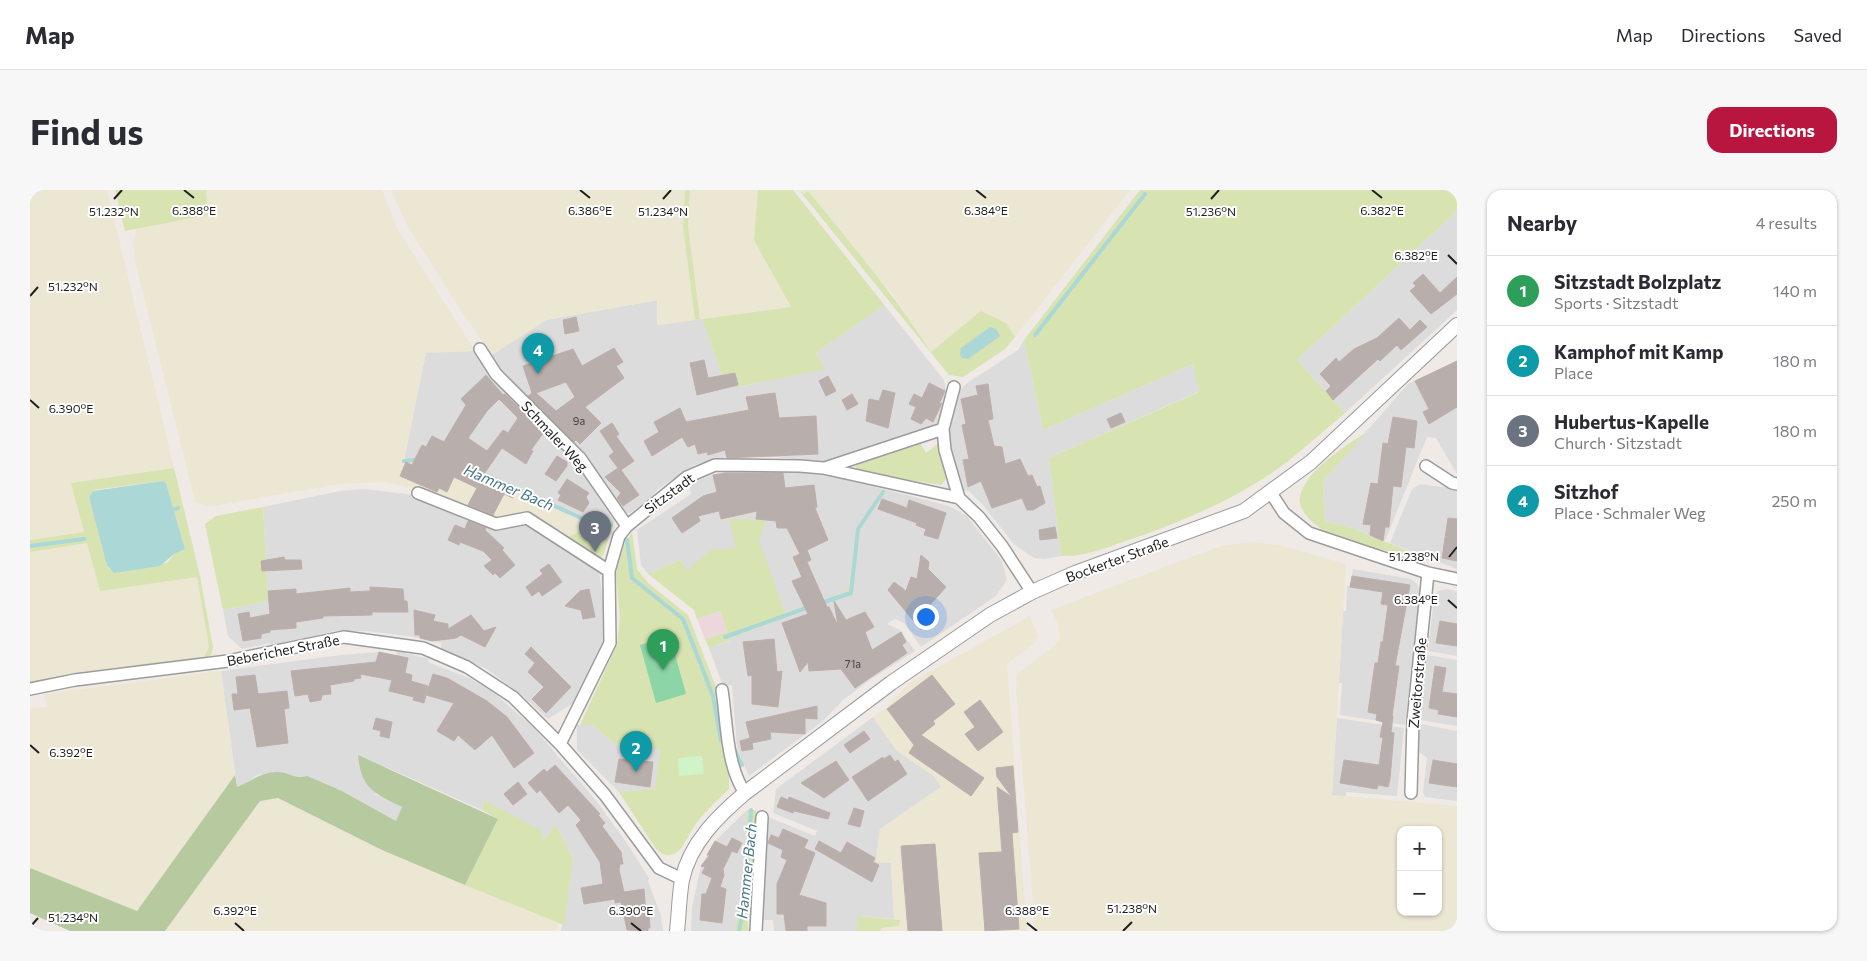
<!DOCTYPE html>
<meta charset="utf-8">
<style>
:root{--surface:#fff;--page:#f7f7f7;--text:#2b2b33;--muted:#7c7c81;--line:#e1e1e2;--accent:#b8153f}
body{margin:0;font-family:Commissioner,sans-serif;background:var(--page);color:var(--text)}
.controls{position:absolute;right:15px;bottom:15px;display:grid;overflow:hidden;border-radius:10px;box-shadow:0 1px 4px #0004}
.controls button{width:45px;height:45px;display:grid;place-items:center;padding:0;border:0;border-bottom:1px solid var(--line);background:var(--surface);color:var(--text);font:25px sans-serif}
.you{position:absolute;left:895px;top:426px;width:18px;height:18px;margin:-12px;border:4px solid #fff;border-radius:50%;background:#1a73e8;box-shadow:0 0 0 8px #1a73e833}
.badge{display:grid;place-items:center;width:32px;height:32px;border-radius:50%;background:var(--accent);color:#fff;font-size:16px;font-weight:700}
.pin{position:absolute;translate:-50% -41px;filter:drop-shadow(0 1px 2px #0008)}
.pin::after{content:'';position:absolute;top:26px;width:18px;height:15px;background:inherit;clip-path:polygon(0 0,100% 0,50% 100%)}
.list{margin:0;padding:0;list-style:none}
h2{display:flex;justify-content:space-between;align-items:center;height:65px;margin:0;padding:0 20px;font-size:21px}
h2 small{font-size:16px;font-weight:400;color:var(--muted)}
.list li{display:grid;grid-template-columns:32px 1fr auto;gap:15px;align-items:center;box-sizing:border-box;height:70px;padding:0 20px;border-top:1px solid var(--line)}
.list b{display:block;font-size:19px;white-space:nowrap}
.list p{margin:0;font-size:16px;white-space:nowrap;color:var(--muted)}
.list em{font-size:16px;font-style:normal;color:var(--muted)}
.map{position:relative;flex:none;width:1427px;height:741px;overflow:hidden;border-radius:15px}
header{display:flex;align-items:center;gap:30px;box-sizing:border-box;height:70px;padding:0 25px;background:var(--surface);border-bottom:1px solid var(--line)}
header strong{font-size:24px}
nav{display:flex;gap:28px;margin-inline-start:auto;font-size:18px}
.intro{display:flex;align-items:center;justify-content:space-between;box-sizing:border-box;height:120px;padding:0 30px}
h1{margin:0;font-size:35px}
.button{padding:12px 22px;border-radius:15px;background:var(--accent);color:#fff;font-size:18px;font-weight:700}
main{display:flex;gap:30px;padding:0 30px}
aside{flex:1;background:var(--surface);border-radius:15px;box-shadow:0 1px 4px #0004}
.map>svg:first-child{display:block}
.residential{fill:#dddcdc}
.commercial{fill:#edd7dc}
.farmland{fill:#ebe7d3;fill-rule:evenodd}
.grass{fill:#d7e3b1;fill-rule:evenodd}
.forest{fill:#b6c99f}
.park{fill:#d0f4c8}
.pitch{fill:#8cd5a7}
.water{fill:#abd7d6}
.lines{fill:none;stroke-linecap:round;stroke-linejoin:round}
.stream{stroke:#abd7d6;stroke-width:4}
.building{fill:#b8afac;stroke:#bfaeaa;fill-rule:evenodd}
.minor-casing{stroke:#9c9c9c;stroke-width:14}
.tertiary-casing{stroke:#9c9c9c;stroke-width:16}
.minor{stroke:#fff;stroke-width:11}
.tertiary{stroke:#fff;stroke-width:14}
.ticks{fill:none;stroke:#1f1f1f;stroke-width:2}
.labels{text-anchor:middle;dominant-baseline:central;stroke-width:4;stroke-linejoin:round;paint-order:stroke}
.number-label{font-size:11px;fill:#454342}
.street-label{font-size:14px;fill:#1f1f1f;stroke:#fff}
.water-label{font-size:15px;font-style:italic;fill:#477787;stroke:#fff}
.ticks-label{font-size:12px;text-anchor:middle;fill:#1f1f1f;stroke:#fff;stroke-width:4;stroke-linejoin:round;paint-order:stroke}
</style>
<header>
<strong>Map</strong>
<nav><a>Map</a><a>Directions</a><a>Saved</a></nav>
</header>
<div class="intro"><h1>Find us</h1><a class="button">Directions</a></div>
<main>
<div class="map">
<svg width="1427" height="741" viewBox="0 0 1427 741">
<rect width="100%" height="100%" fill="#efeae6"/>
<path class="residential" d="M1427 21V120L1315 223 1267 170Z
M628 110V135L672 129 692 185 705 182 709 197 794 178 786 163 854 115 914 190 917 206 913 226 902 238 797 272 733 266 697 267 664 275 628 299 622 307 600 323 592 322 549 260 474 185 462 165 516 130Z
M994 150 1013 240 1163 174 1170 201 1019 268 1031 366 1014 369 1004 368 984 354 952 314 939 301 932 300 917 246 926 204 937 193 988 160Z
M445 161 546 272 584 331H572L551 327 480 293 410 267 374 270 396 162Z
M1427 171V284L1406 248 1397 247 1355 351 1320 337 1295 331 1293 291 1378 194Z
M730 278 800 286 853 299 826 339 819 397 815 402 755 424 728 350 736 330H700L707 358 658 380 650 370 618 384 611 375 607 340 661 304 659 294 682 285 710 279Z
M1390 294 1427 299V379L1360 353 1382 299Z
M335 299 384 305 458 336 481 338 487 332H497L535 355 569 382 575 420 574 454 542 514 518 529 494 507 457 479 411 459V453L384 447 337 441H305L241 456 240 453 212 459 198 446 193 420 238 411 233 317 310 301Z
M857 300 919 316 937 326 972 371 977 390 966 406 891 457 874 433 865 429 857 434 870 440 885 461 840 490 813 510 794 530 719 586 707 558 702 495 693 496 679 458 700 451 699 448 822 403 830 340Z
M1323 379 1381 389 1387 394 1390 401 1375 535 1310 525 1312 493H1309L1313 421H1316L1317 396H1320Z
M1418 399 1427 402V466L1398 461 1404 409 1408 401Z
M367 461 399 469 398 472 441 489 463 502 504 538 568 613 598 655 619 688 618 691 631 726 633 741H531L543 669 526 635 512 652 454 610 452 620 356 577 345 604 372 617 366 631 312 601 248 582 227 585 216 594 207 597 191 481 311 465 349 462 366 466Z
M1397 465 1427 470V536L1390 530Z
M843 527 867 561 904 586 911 597 850 639 846 672 861 673 864 729 829 726 826 741H744L743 730H729L738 627 785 646 787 641 743 623 746 599Z
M1307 528 1374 538 1367 606 1316 602V607L1302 605Z
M1390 534 1427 541V611L1395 607 1393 602 1397 568 1387 560Z
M547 535H562L585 554 630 558 626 599 589 602 547 560Z
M717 620 712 703 704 741H661L662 717 671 676 685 651Z"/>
<path class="commercial" d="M690 421 697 442 675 449 667 429Z"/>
<path class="farmland" d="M0 0H77L144 278 42 293 54 342 0 350Z
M176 0H352L368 40 445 161 396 163 374 271 410 269 465 289 550 329 567 334 539 348 495 322 466 330 388 299 355 292 309 294 177 317 165 311 105 72 103 55 106 39 178 25Z
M361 0H655L653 37 665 130 627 135V110L516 130 462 165 430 119 377 35Z
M660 0H728L724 50 761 117 670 129 658 36Z
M771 0H1100L985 147 976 133 951 122 901 162 864 107 821 53 778 1 774 4Z
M1220 352 1249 355 1316 374 1302 605 1427 616V741H1005L986 499 987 484 1030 451 1028 434 1021 420 1191 356ZM1371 640H1408V722H1371Z
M57 353 70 401 167 387 179 457 174 467 0 492V362Z
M1000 426 1008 447 1004 454 977 474 997 741H850L851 738 865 737 869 730 864 729 861 673 846 672 850 639 911 597 904 586 867 561 843 527 856 518 879 493Z
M191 481 205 585 107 721 0 678V518L17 517 14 504Z
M248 608 352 660 529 733 526 741H135L230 611Z"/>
<path class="grass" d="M85 0H176L178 25 95 41Z
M655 0H660L658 36 670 129 665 130 653 37Z
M728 0H763L914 190 854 115 786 163 795 179 708 197 705 183 692 185 672 129 761 117 724 50Z
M769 0 774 4 778 1C821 53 864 105 901 162L951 121 976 133 985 147 975 159 933 187 919 185Z
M1110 0H1427V21L1267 170 1315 223C1296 239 1277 256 1257 272 1209 308 1150 333 1093 352 1072 359 1054 367 1031 366L1019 268 1169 202 1163 174 1013 240 994 150Z
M1338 241 1293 291 1295 331 1320 337 1405 372C1371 363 1335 358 1302 345 1290 340 1266 322 1270 306 1277 279 1316 256 1338 241Z
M889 251 896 263 909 253 918 287 911 295 828 282 825 274Z
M410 267C433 275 456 283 479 293 513 307 546 332 584 331L573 366 567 368 539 348 540 346 567 334 550 329 465 289 410 269 373 271Z
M144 278 170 386 183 457 181 465 176 469 96 476 174 467 179 457 167 387 70 401 57 353 0 362V350L54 342 41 293ZM133 291 136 293 155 359 144 364 137 373 79 379 59 307 63 300Z
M853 299 857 300 830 340 822 403 700 448 701 450 679 458 675 449 697 442 690 421 667 429 664 420 618 384 650 370 658 380 680 360 706 358 699 329 736 330 729 350 755 423 815 402 819 397 826 339Z
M233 317 238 411 193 420 175 334 186 326Z
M602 342 607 379 618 393 658 425 689 505 699 583V599C685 612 672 624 662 640 657 647 654 657 647 662 639 668 632 665 626 659L589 602 625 599 630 559 585 554 562 535H550L587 455 590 428 586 384 593 357Z
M454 610 512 641V652L526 635 543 669 534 735 435 695 468 629 452 620Z
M717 620H726L721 705 716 723 719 741H704L712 703Z
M828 726 870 730 869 736 851 738 850 741H826Z"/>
<path class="forest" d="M328 565 468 629 435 695 352 660 248 608 230 611 135 741H40L0 723V678L107 721 205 585 207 597C221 592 230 582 247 582 259 582 265 590 277 586L312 601 366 631 372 617C344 603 331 599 328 565Z"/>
<path class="park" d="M672 566 674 584 649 586 648 568Z"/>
<path class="pitch" d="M640 446 656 504 626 513 610 455Z"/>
<path class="water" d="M960 137 966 139 970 146 938 169 932 168 930 165 931 158Z
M133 291 136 293 155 359 144 364 130 376 84 383 77 375 59 307 63 301Z"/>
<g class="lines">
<path class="stream" d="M1005 145 1115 4
M374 271 387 270
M450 282 551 328 581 335
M140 321 148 318
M597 350 602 388 653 429 683 506 691 551
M0 356 54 349
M791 413 821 403 828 339 853 302
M695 447 779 417
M705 560 712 575
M709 741 716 704 721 620"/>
</g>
<path class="building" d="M1393 84 1410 103 1427 87V104L1401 124 1380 101 1386 96 1383 93Z
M546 127 549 141 535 144 533 130Z
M1369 128 1380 140 1390 130 1397 137 1371 160 1367 155 1350 171 1348 169 1303 210 1296 201 1301 196 1290 184 1306 168 1309 172 1324 159 1347 148Z
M584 158 593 172 586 176 594 188 555 217 571 233 550 254 546 250 544 252 498 206 502 203 493 176 543 159 552 176ZM536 192 545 207 526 221 506 203Z
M674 170 678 188 705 183 708 195 667 205 660 173Z
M1427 171V217L1399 234 1393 222 1399 219 1385 191Z
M456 185 473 205 475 204 514 242 501 260 503 261 496 274 472 258 454 284 486 298 483 308 474 304 463 325 438 315 447 298 424 287 417 302 409 298 407 302 370 286 376 272 382 275 392 255 396 257 402 246 414 252 436 215 431 209ZM469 209 488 228 478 243 473 240 457 261 438 248 457 221Z
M798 186 806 201 796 206 789 191Z
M899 193 915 201 909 214 912 213 903 232 896 228 891 234 881 229 886 217 879 214 884 204 892 208Z
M958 194 963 229 958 230 964 256 972 257 975 274 990 269 998 286 1002 285 1007 297 1010 296 1015 313 1003 320H997L992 308 962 318 951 291 938 297 933 270 939 269 932 235 936 234 931 209 948 205 946 196Z
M853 200 865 203 858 238 836 231 839 209 849 211Z
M745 203 749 228 786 226 788 264 697 268 695 260 678 265 677 262 668 264 665 254 658 257 652 247 622 266 614 251 629 242 624 232 650 218 656 232 719 220 716 207Z
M822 204 828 214 817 220 812 210Z
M1091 223 1095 232 1081 238 1077 229Z
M1363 227 1387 231 1384 258 1376 257 1371 297 1363 296 1359 337H1355L1353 351 1340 345 1341 335 1333 334 1341 293 1348 294 1353 253 1358 254Z
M582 233 589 244 586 246 604 271 591 280 609 305 593 316 587 308 591 303 575 287 588 278 579 266 584 262 570 241Z
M527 266 537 272V276L526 291 515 284Z
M696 283H753L755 298 784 295 787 317 785 318 798 350 777 360 781 370 777 372 797 417H799L808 436 804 411 816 430 835 422 844 437 835 442 842 460 871 442 876 452 872 455 877 463 825 498 811 479 779 481 778 472 770 482 752 433 778 424 762 391 772 387 763 367 770 364 757 338H747L746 331 726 329 727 321 691 329 689 321 668 326 670 331 652 343 642 328 673 306 687 302 683 285Z
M537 289 559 303 556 307 559 313 553 322 528 310 531 305 528 303Z
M852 309 877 318 879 310 916 323 908 349 894 345 896 339 886 335 887 333 848 319Z
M1418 328 1427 329V371L1412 368Z
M438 331 456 338 455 340 474 358 472 360 485 375 470 388 465 383 463 385 454 376 462 370 453 361 430 352 429 355 418 350 425 335 435 339Z
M1025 337 1027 348 1010 350 1009 340Z
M891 365 899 372 898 379 916 397 899 416 907 424 891 440 858 400 864 392 876 401 881 387 887 389Z
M254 367 255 370H271L272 379 232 381 231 371Z
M519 374 532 392 512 406 509 401 502 406 496 397 513 384 510 380Z
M1322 386 1380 395 1365 476H1369L1362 526H1363L1361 542 1364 543 1360 589 1358 597 1348 595 1347 599 1310 593 1314 570 1349 575 1353 548 1350 547 1353 532 1346 530 1347 524 1338 522 1345 473H1348L1351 452H1353L1358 415 1351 414 1353 402 1320 397Z
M340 397 373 399 374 411H377L378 422H342V425L293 426V428L266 432V438L240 440V442L231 444V448L213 451 208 424 219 422 220 428 240 424 238 401 266 399V404L320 398V402L340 401Z
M559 399 565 427 553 429 551 420 535 416 550 401Z
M384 420 405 425 403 431 418 434V439L441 425 454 441 466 437 455 457 431 445 426 448 402 451 390 448V445H385Z
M1410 431 1427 434V456L1406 453Z
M744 449 747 482 752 481 748 517 722 514V485L718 486 713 452Z
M501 457 541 497 516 523 502 509 514 497 498 482 505 473 495 464Z
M349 462 378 468 375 483 382 485 381 491 398 496 394 513 383 510 384 507 359 501 362 490 330 484 331 488 324 489V491L300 495 301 504 292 505 291 510 280 512 278 504 265 506 261 481 346 472Z
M1405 476 1416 478 1412 502 1427 504V527L1408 524 1409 520 1399 518Z
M403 484 417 488 457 511 477 527 504 563 484 578 462 545 445 560 428 545 424 551 407 541 424 513 396 505Z
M225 485 228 504 257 501 259 518 254 519 258 553 227 557 220 518 204 520 202 504H208L206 487Z
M902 485 925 514 903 531 905 534 891 545 954 588 941 606 879 563 884 555 857 519Z
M950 510 973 542 948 561 935 544 945 537 934 522Z
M787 516V529L775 528V544L740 542 741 549 722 553 723 559 712 561 710 551 720 548 716 532Z
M346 528 362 532 359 548 350 546 351 541 343 539Z
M834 541 840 549 820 563 814 555Z
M860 565 865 572 868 570 877 584 838 611 822 587 853 567 854 569Z
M589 569 623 572 620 597 585 592Z
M1403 570 1427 574V597L1399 593Z
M806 571 819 590 794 608 771 593Z
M525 575 570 624 568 625 575 633 572 636 591 662 593 674H590L589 680 594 702 614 699 616 725 619 724 620 738H618V741L597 740 591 712 585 713V709L554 714 551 698 573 694 570 672 546 635 551 630 538 615 529 623 510 600 507 603 498 593 514 579 517 582Z
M983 576 988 642 982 643 989 739 955 741 949 663 972 662 967 597 982 607 967 587 966 578Z
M488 592 497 604 483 615 474 604Z
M751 607 758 610 759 607 800 623 798 629 764 621 763 623 747 617Z
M824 618 834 621 830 637 818 634Z
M753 639 778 650 774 658 785 663 769 705 796 713V736H777V741H756L754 724H747V694L757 670 751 667 753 660 738 653 741 645 749 648Z
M702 648 712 653 707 663 702 661 693 679 694 685 690 697 696 699 692 733 670 730 672 704H676L682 688 672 683 675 677 671 676 680 665H677L685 651 697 657Z
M789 651 811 663 817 652 845 668 843 672 849 675 842 692 785 659Z
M905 654 912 741H878L871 656Z"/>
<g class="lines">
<g class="minor-casing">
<path id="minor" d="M450 159 466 184 550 268 597 336
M913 239 915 260 929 308
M1396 276 1422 293 1427 294
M795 278 913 239 924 197
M388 303 466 334 497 328 579 381
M1241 303 1254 323 1279 343 1398 383 1427 389
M0 499 45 490 198 471 314 447 393 458 437 477 483 507 530 554 575 605 629 678 652 689
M692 500C697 532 696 575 715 603
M530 554 580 453 579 381 589 346 597 336 657 287 685 275 770 276 793 278 929 308 949 327 972 356 1002 402
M1381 603 1383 531 1398 383
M726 741 732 627"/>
</g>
<g class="tertiary-casing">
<path id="tertiary" d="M647 741C649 724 649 707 652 690 660 653 688 626 715 603L861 493 960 425 1002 402 1045 383 1214 321 1281 272 1427 135"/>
</g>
<use href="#minor" class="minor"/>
<use href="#tertiary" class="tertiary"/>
</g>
<path class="ticks" d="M154 0 164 8M550 0 560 8M946 0 956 8M1342 0 1352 8M84 9 92 0M633 9 641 0M1181 9 1189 0M1418 65 1427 74M0 106 8 97M0 210 9 218M1419 367 1427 357M1418 410 1427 418M0 555 9 563M205 733 214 741M601 733 611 741M997 733 1007 741M0 737 8 728M1093 741 1102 732"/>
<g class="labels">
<g class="number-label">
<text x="549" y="230">9a</text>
<text x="823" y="473">71a</text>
</g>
<g class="street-label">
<text transform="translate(525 246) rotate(47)">Schmaler Weg</text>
<text transform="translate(639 303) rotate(-36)">Sitzstadt</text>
<text transform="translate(1087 369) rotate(-20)">Bockerter Straße</text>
<text transform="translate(253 460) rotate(-11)">Bebericher Straße</text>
<text transform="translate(1387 493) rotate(-85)">Zweitorstraße</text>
</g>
<g class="water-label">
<text transform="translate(479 297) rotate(23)">Hammer Bach</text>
<text transform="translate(716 681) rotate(-84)">Hammer Bach</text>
</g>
</g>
<g class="ticks-label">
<text x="164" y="25">6.388°E</text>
<text x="560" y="25">6.386°E</text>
<text x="956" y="25">6.384°E</text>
<text x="1352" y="25">6.382°E</text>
<text x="84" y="26">51.232°N</text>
<text x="633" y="26">51.234°N</text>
<text x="1181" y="26">51.236°N</text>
<text x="1386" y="70">6.382°E</text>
<text x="43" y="101">51.232°N</text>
<text x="41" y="223">6.390°E</text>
<text x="1384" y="371">51.238°N</text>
<text x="1386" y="414">6.384°E</text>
<text x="41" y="567">6.392°E</text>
<text x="1102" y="723">51.238°N</text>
<text x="205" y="725">6.392°E</text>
<text x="601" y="725">6.390°E</text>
<text x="997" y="725">6.388°E</text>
<text x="43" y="732">51.234°N</text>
</g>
</svg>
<div class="controls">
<button>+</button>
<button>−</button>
</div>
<div class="you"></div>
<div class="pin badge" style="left:633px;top:480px;background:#2e9e5b">1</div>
<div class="pin badge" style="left:606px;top:582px;background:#0f9aa8">2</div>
<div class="pin badge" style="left:565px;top:362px;background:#6b7280">3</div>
<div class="pin badge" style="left:508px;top:184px;background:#0f9aa8">4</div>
</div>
<aside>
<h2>Nearby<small>4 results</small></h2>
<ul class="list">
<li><span class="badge" style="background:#2e9e5b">1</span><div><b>Sitzstadt Bolzplatz</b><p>Sports · Sitzstadt</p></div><em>140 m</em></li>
<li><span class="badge" style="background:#0f9aa8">2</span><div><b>Kamphof mit Kamp</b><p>Place</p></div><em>180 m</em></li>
<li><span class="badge" style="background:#6b7280">3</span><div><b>Hubertus-Kapelle</b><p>Church · Sitzstadt</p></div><em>180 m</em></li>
<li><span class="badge" style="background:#0f9aa8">4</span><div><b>Sitzhof</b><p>Place · Schmaler Weg</p></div><em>250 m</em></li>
</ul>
</aside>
</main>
